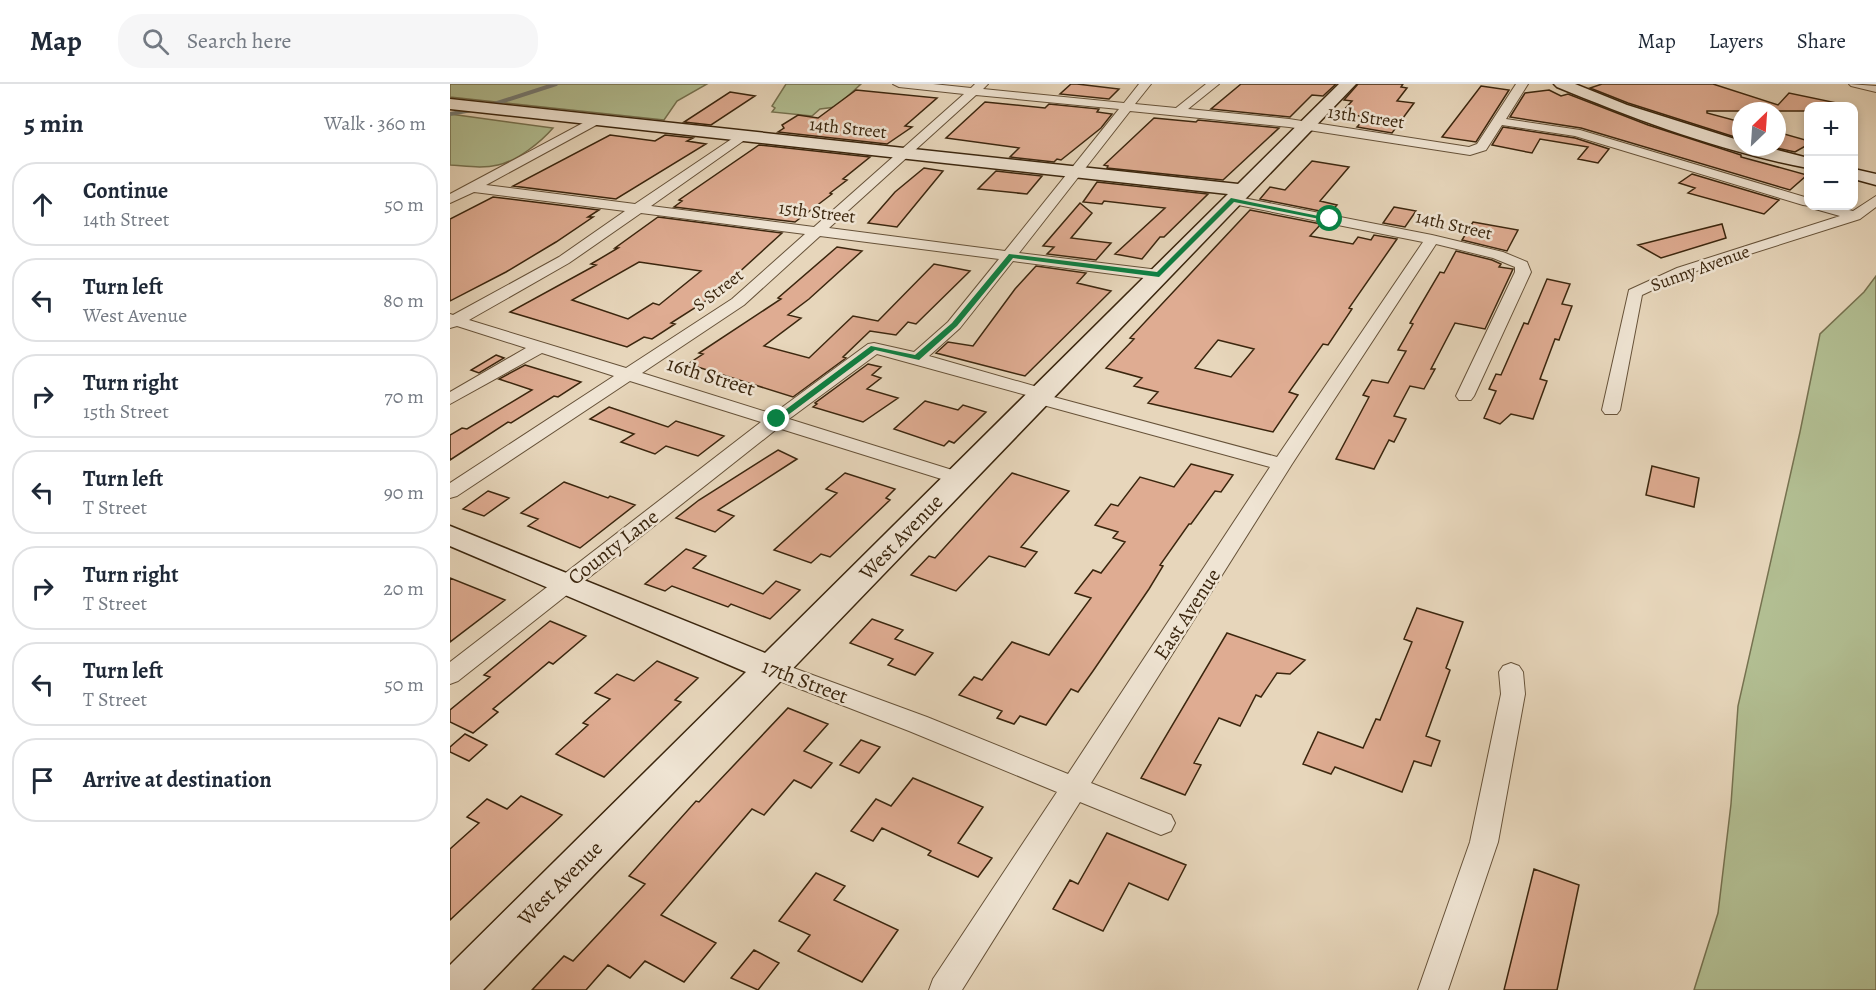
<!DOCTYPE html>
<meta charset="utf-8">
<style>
:root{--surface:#fff;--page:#f6f6f7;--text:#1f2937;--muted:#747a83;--line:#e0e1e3}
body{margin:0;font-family:Alegreya,serif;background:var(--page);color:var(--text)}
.controls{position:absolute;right:18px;top:18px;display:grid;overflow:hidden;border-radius:12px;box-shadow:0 3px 9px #0003}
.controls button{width:54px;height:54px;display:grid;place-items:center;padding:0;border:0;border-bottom:2px solid var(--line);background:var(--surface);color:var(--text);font:30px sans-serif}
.compass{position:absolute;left:1282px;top:18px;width:54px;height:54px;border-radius:50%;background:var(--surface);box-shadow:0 3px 9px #0003;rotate:25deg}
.stop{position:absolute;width:18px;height:18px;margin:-14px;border:4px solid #0b8043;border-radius:50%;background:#fff}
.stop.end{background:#0b8043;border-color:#fff;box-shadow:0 2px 6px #0008}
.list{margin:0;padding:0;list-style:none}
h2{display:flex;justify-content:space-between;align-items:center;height:78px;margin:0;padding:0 24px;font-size:26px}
h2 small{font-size:20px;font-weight:400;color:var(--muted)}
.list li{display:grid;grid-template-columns:39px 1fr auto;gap:18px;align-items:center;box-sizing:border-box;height:84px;margin:0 12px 12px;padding:0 12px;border:2px solid var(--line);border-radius:24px}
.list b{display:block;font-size:22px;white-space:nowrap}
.list p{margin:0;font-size:20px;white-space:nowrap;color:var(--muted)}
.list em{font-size:20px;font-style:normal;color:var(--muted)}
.icon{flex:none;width:33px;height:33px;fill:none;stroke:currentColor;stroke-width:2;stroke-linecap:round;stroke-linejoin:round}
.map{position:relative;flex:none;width:1426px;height:906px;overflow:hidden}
header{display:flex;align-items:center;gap:36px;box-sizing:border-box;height:84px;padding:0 30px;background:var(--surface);border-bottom:2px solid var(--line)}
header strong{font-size:28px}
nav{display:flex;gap:33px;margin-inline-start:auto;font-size:21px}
.search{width:420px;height:54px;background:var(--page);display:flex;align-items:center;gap:15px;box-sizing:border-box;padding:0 21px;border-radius:24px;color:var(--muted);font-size:22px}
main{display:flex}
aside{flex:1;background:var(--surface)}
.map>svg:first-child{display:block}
.green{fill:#b2be92;stroke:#767250;stroke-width:1.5}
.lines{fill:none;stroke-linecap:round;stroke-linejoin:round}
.stream{stroke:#757c76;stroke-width:4}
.building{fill:#dfac92;stroke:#3b260e;stroke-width:1.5;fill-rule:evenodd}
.street-casing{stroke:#665239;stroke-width:2}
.secondary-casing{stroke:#3b260e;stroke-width:3}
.street{fill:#efe4d3;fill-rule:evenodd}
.secondary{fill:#efe4d3;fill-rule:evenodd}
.route{fill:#0b8043}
.labels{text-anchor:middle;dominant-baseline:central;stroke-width:5;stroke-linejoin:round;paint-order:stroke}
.far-street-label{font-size:18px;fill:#3b260e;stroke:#efe4d3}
.street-label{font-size:21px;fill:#3b260e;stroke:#efe4d3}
</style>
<header>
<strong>Map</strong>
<div class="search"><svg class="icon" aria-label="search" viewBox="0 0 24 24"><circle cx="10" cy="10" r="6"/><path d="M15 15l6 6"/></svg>Search here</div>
<nav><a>Map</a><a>Layers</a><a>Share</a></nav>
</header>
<main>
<aside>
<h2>5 min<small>Walk · 360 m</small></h2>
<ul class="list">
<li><svg class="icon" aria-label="ahead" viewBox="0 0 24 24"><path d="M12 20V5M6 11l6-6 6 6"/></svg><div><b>Continue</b><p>14th Street</p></div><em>50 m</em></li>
<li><svg class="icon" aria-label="left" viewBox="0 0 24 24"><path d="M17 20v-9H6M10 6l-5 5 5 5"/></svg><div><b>Turn left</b><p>West Avenue</p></div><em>80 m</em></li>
<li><svg class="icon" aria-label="right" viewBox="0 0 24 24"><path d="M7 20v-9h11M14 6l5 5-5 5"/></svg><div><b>Turn right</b><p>15th Street</p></div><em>70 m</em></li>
<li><svg class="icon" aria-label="left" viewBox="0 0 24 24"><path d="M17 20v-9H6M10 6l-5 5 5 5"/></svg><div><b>Turn left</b><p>T Street</p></div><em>90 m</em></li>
<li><svg class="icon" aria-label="right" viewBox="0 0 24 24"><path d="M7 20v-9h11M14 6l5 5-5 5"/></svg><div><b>Turn right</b><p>T Street</p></div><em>20 m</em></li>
<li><svg class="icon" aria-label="left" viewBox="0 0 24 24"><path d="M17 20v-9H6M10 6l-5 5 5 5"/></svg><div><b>Turn left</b><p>T Street</p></div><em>50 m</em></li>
<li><svg class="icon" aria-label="arrive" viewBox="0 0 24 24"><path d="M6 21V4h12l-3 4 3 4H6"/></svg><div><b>Arrive at destination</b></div></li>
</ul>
</aside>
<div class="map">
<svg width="1426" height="906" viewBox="0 0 1426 906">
<rect width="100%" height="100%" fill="#e7d6bb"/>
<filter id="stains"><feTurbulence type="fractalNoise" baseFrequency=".00333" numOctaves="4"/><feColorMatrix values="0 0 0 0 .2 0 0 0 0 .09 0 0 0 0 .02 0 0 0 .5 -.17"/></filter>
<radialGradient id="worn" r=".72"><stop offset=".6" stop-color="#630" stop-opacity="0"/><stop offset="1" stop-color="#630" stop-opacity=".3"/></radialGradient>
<path class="green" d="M0 0H257L227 17 214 36 0 13Z
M336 0H411L386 23 370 25 362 32 322 28 325 24 322 22Z
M0 30 103 44C91 58 67 77 48 81 32 85 16 82 0 81Z
M1426 192V906H1244L1268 829 1281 720 1288 622 1350 348 1370 250 1414 208Z"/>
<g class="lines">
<path class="stream" d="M38 22 106 0
M0 30 27 25"/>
</g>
<path class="building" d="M621 0H627L669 5 659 15 610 10Z
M791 0H886L873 12 862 11 840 33 761 25Z
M908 0H953L951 3 957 4 947 17 964 19 942 49 907 43 916 33 891 29 902 17 894 16Z
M1152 0H1263L1328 21 1339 9 1387 19V22H1359V27H1257V29L1291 38V55L1178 19 1140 4Z
M1031 2 1059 6 1026 58 992 53Z
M406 6 487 14 455 42 462 43 437 60 328 48 334 44 332 41 348 31 368 34Z
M1099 6 1111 12 1118 10 1198 41 1291 71V73L1357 91 1340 106 1131 44 1060 33 1075 9Z
M280 8 305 12 261 41 234 38Z
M535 18 595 24 599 20 649 25 647 28 662 30 651 44 611 76 607 75 604 78 560 73 569 64 496 54Z
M704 34 746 38 748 36 829 44 773 96 657 84 658 82 654 81Z
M1053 43 1125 54 1159 65 1148 79 1128 75 1138 63 1090 55 1082 69 1042 61Z
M1327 48 1359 57V60L1345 68 1327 64Z
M160 51 205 57 215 51 243 54 237 57 256 60 166 115 63 102Z
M309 61 420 73 393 95 397 96 380 109 382 110 345 138 224 123 232 117 229 116Z
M862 77 899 83 870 117 887 121 880 129 810 115 820 103 835 106Z
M474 84 493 87 447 143 418 139 445 108Z
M546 87 592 92 577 110 528 105Z
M1242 90 1329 116 1314 130 1238 109 1245 104 1229 99Z
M647 98 758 110 714 153H710L692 175 665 170 715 124 654 117 652 120 633 118Z
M43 113 149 126 138 133H143L106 158 56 188 0 217V135Z
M630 119 642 129 621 154 661 159 646 176 597 170 604 163 593 162Z
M944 123 966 127 955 143 933 139Z
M800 126 871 140 860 152 903 160 908 153 921 156 924 151 947 155 899 224 902 225 878 261 873 260 839 308 848 311 823 348 698 319 708 308 684 302 692 294 656 284 684 255 680 254ZM768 256 804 265 781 293 745 284Z
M208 133 332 149 262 213 221 239 225 240 202 255 194 253 177 263 60 228 146 181 141 180 168 164H165ZM189 178 251 187 209 221 203 219 178 235 122 216Z
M1023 138 1068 146 1057 167 1012 156Z
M1272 140 1276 154 1211 174 1188 161Z
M387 163 412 167 359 215 338 231 351 234 314 262 359 274 403 232 428 237 484 180 520 187 466 240 458 238 446 251 420 247 393 273 396 274 343 313 238 280 253 270 249 269 331 215 328 214Z
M1006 167 1042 176 1051 180 1049 183 1063 185 1035 245 1005 239 981 285H985L974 305 960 302 944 332 956 335 944 358 939 356 924 385 886 375 919 313 913 311 922 296 938 299 956 267 948 266 963 240 960 239 990 188 994 189Z
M586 182 636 189 627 199 661 207 575 292 486 269 498 258 523 262 565 205Z
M1097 195 1120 200 1112 220 1122 222 1109 256 1105 255 1090 295 1097 297 1083 335 1061 330 1050 340 1034 334 1046 307 1039 305 1046 290 1051 291 1074 239 1078 240Z
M46 271 54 274 29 289 21 286Z
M418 280 431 283 422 291 431 294 417 305 448 314 413 338 363 323 367 320 365 319Z
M75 281 131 298 108 313 104 312 61 339 58 338 0 376V351L12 344 17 345 82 306 49 295Z
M475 317 508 326 513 321 536 328 504 359 499 357 494 362 444 345Z
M159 323 218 343 226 337 274 352 248 372 216 362 205 370 171 358 184 350 140 335Z
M328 366 347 375 268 426 284 432 265 448 226 434 249 416Z
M741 380 783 391 771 408 765 407 741 440H739L710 481 713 482 699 505 643 587 628 608 621 605 596 641 570 632 564 640 547 634 552 627 509 611 524 593 532 596 562 558 599 571 641 514 625 509 643 486 651 489 675 458 663 454 668 448 645 441 661 420 668 422 690 393 724 403Z
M1202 382 1249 394 1244 423 1196 411Z
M395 389 445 405 436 414 440 416 380 473 371 470 361 479 324 466 387 409 376 405Z
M562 389 619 407 571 463 587 468 575 483 539 472 506 507 461 491 479 472 485 474Z
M114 398 158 414 160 412 185 421 130 464 78 442 88 435 71 429Z
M38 407 59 414 34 432 13 425Z
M236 465 256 472 243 484 313 510 326 497 350 506 320 535 281 520 278 523 222 502 215 507 195 500Z
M0 494 55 516 0 558Z
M967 524 1013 538 996 584 1000 586 976 652 990 657 981 682 964 677 952 708 885 683 881 690 853 680 868 648 913 664 926 635 930 636 962 558 954 555Z
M422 535 453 546 445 555 483 569 465 591 438 581 443 575 400 559Z
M100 537 136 552 103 580 99 578 43 625 48 628 23 649 0 638V626L40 593 34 591Z
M777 549 855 576 840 590 827 589 811 613 806 611 790 642 769 634 744 679 751 681 735 711 691 694Z
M207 577 248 594 225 616 231 618 154 693 106 670 138 641 133 639 160 615 145 609 167 590 184 597Z
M338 624 378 640 354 667 382 679 361 704 344 696 314 731 302 725 211 831 266 859 234 898 195 877 180 894 158 881 136 906H82L114 872 123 877 195 800 179 792 246 717 249 718Z
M15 650 37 661 19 677 0 668V663Z
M411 656 430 663 409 689 390 681Z
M463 694 533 723 508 759 542 774 528 793 478 771 481 767 432 744 423 757 401 747 426 715 441 722Z
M71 712 112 731 0 836V765L29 739 17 733 37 715 57 725Z
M657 749 736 781 718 816 679 799 653 847 603 825 620 796 628 800Z
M1084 785 1129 801 1107 906H1054Z
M366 789 395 802 384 816 448 846 412 898 348 867 360 851 329 837Z
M304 866 329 879 308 906 281 894Z"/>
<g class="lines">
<g class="street-casing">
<path id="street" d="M443 0H483L521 4 525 0H538L533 5 674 19 689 0H701L685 20 726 24 756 0H769L738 25 839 35 1019 63 1027 60 1066 0H1078L1056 35 1130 46 1358 114V122H1360L1353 121 1125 52 1052 41 1036 66 1020 71 839 43 680 27 569 169 709 186 714 188 717 191 714 194 709 196 563 177 510 244 479 272 598 306 600 312 827 373 973 158 783 120 776 116 778 113 783 112 982 151 1053 168 1077 178 1081 188 1024 312 1021 316H1009L1006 312 1065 188V183L1043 174 986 160 842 380 641 699 721 731 725 739 721 747 711 751 630 718 512 906H479L483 895 607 708 459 647 314 591 310 585 314 579 322 576 330 579 477 633 618 690 820 383 582 318 580 312 427 270 339 335 515 390 518 394 515 398H501L328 344 8 597 0 600V578L311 338 180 297 7 412 0 414V399L164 292 92 269 0 320V308L76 264 7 242 0 244V230L3 231 109 173 175 127 24 108 0 119V110L146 32 150 33V39L36 101 185 120 292 48 298 52 296 55 201 122 364 143 514 10 449 3ZM526 11 669 25 555 167 379 144ZM191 129 355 150 282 215 176 284 19 236 119 179ZM370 152 549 175 498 238 464 268 424 259 418 260 323 330 192 289 294 221Z
M1399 0 1426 2V8L1401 2Z
M1426 112V123L1410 135 1237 190 1192 211 1170 326 1167 330H1155L1152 326 1179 206 1227 184 1390 132 1365 125 1363 122H1383L1403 127Z
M1061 579 1069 582 1073 588 1075 610 1048 758 998 906H968L1020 758 1051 610 1049 588 1053 582Z"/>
</g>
<g class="secondary-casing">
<path id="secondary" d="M889 0H906L33 906H0V881L296 588 0 462V442L315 569 778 110 0 25V15L788 100Z
M1104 0H1125L1177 21 1291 57V63H1316L1358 74V84C1273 68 1187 36 1107 3Z
M1404 85 1426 90V101L1404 95Z"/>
</g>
<use href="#street" class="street"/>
<use href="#secondary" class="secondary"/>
</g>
<path class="route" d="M781 114 883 135 880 137 784 118 709 193 563 174 507 242 469 276 425 266 330 337 323 335 421 262 465 271 502 239 559 170 707 188Z"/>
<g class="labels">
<g class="far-street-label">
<text transform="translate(916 33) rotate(8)">13th Street</text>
<text transform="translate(398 44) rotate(6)">14th Street</text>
<text transform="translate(367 128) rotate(7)">15th Street</text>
<text transform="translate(1004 141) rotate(13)">14th Street</text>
<text transform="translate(1250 184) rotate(-20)">Sunny Avenue</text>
<text transform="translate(268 206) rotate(-37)">S Street</text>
</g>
<g class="street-label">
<text transform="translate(261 292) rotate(17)">16th Street</text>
<text transform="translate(451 453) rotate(-46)">West Avenue</text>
<text transform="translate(163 463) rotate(-38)">County Lane</text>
<text transform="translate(737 530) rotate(-57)">East Avenue</text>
<text transform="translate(355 597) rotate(21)">17th Street</text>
<text transform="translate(110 799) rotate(-45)">West Avenue</text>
</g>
</g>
<rect width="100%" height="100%" filter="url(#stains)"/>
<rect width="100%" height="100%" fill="url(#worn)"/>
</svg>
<div class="controls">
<button>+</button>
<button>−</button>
</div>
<svg class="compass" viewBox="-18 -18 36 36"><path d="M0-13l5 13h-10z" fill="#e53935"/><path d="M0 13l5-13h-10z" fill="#747a83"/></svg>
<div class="stop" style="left:880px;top:135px"></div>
<div class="stop end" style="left:327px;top:335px"></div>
</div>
</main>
